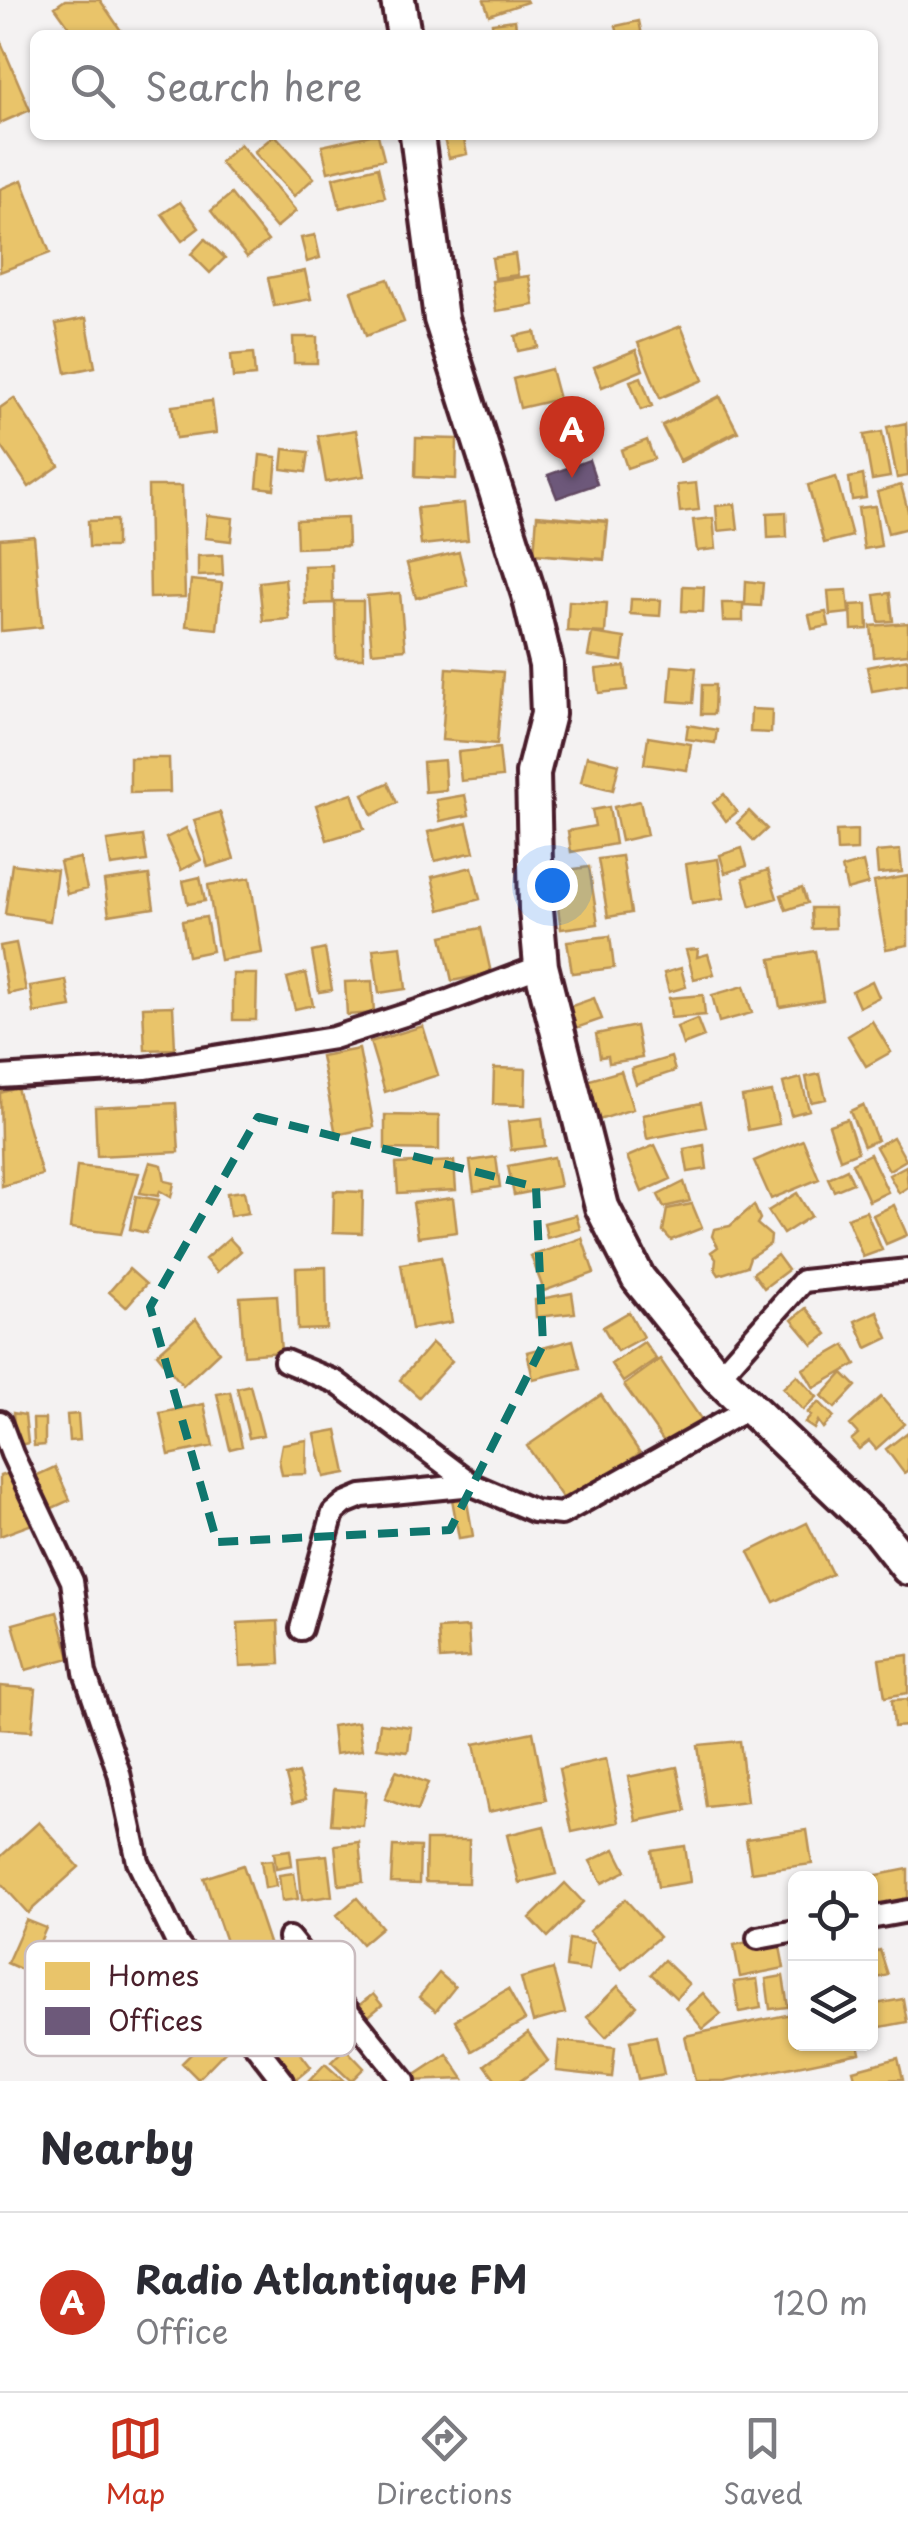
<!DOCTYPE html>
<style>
:root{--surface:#fff;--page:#f7f7f7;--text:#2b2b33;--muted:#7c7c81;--line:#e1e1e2;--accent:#c8321e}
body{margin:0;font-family:"Playpen Sans",sans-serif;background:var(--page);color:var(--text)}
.controls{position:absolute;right:30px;bottom:30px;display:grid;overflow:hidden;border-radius:15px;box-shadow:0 2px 8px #0004}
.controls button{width:90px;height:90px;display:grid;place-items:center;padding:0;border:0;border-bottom:2px solid var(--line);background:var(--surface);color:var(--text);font:50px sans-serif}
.you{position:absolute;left:552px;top:885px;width:35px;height:35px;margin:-25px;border:8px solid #fff;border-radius:50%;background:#1a73e8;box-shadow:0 0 0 15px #1a73e833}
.badge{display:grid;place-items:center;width:65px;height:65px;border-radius:50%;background:var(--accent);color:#fff;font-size:32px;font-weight:700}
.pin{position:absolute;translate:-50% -82px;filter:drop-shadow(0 2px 5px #0008)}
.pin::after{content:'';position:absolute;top:52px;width:35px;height:30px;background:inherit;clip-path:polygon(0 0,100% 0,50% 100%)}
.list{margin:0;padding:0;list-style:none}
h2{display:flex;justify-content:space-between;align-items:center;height:130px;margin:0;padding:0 40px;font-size:42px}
h2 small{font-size:32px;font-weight:400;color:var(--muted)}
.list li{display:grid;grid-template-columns:65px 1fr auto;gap:30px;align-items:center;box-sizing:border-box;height:180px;padding:0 40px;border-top:2px solid var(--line)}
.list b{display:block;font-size:38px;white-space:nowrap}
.list p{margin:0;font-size:32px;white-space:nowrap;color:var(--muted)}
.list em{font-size:32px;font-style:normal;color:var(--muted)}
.icon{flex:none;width:55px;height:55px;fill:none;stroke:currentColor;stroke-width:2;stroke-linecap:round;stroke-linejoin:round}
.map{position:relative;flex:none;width:908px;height:2081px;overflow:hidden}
.search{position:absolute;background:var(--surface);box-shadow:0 2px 8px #0004;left:30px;right:30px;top:30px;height:110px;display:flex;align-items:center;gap:25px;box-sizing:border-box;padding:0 35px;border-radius:15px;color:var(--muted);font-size:38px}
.sheet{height:310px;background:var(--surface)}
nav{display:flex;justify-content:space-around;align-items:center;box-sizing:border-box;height:140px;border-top:2px solid var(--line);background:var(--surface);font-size:28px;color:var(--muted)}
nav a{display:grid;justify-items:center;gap:5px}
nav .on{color:var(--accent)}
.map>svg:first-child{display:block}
.homes{fill:#e9c46a;stroke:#b99257;stroke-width:2.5}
.offices{fill:#6d597a;stroke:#624862;stroke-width:2.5}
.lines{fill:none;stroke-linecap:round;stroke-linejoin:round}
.minor-casing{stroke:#4a1f2b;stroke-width:28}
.primary-casing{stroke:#4a1f2b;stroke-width:40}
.minor{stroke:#fff;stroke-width:20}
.primary{stroke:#fff;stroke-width:32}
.marked{fill:none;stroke:#0f766e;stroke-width:8;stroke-dasharray:20 12;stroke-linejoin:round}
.key{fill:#fff;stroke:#c9bcbf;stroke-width:2.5}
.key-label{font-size:28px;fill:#4a1f2b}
</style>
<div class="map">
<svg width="908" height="2081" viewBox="0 0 908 2081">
<rect width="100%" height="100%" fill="#f4f2f2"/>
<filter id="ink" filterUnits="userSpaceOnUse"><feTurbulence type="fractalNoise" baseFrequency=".01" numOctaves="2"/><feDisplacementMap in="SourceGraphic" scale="20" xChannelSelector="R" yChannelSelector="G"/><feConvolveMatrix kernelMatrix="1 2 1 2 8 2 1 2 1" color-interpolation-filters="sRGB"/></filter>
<g filter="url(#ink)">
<path class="homes" d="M65 0H100L124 35H75L55 7Z
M484 0H526L527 2 489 15Z
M515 20 517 35H493L492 23Z
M639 21 642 35H618L616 26Z
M0 40 30 110 0 123Z
M275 135 314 178 294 196 254 152Z
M371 135H378L384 159 328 172 322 146Z
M443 135H463L467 154 449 158Z
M240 144 296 211 276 228 220 162Z
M378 167 385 197 340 208 333 178Z
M22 180 50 253 0 272V189Z
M231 194 268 241 247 257 211 211Z
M180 202 199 228 182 241 162 214Z
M315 235 320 258 307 262 301 238Z
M205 239 225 258 210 273 191 254Z
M515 254 518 275 495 278 492 258Z
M305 271 311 299 274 306 268 278Z
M529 276 534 305 496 311 492 281Z
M388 279 404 322 366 336 351 291Z
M86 318 95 367 66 373 56 324Z
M681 326 703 380 660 398 638 343Z
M535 332 538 347 518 351 515 336Z
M293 337H317V363H294Z
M636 350 643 370 602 387 594 367Z
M253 353 255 376 233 378 231 355Z
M551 369 559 399 520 408 513 379Z
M641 377 652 406 641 410 630 381Z
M720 396 737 431 680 460 662 425Z
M720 397 738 432 680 462 662 426Z
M14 398 59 466 29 487 0 444V408Z
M212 401 216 433 176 438 172 406Z
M906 423 908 476 897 478 887 427Z
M356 430 364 476 326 482 318 436Z
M882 432 890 477 872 480 864 435Z
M416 438 457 439 456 479 415 477Z
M647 440 654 459 627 468 621 450Z
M284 449 309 452 306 472 282 469Z
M260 455 277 457 274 489 257 487Z
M863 475 866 498 852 500 849 478Z
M836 477 852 536 824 543 808 485Z
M696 483 699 510 680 512 677 485Z
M901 485 908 511V528L888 533 877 492Z
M148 486H182L185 597 150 598Z
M464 503 468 540 421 545 417 508Z
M735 504 738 529 718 531 716 506Z
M875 506 881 546 864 549 858 508Z
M786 512 787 537 768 538 767 513Z
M207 515 233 518 231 541 205 538Z
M537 515 607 521 604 559 534 554Z
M537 516 608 522 604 560 534 554Z
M347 518 348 546 297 548 296 520Z
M713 518 716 549 697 551 693 520Z
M116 520V547H89L88 521Z
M34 536 42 627 1 631 0 539Z
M459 552 467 585 416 598 407 564Z
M222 555 223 575 198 576V556Z
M332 565 333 603 305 604 304 566Z
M285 579 289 619 263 621 259 582Z
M191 580 222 583 217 629 186 626Z
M746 581 763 583 761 606 745 605Z
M683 586 704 587 703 612 682 611Z
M847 590 849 613 830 615 828 591Z
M400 593 405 649 372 652 367 596Z
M890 593 893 621 879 622 875 595Z
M631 599 661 600 660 616 630 614Z
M335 601H363V658H336Z
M569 601 607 603 605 633 567 631Z
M722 603H743V621H723Z
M867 604 868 629 852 630 851 605Z
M826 612 829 626 812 629 809 615Z
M908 623V654L874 657 871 626Z
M592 633 625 638 622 661 588 656Z
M908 659V685L872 691 867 667Z
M625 666 627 690 599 693 596 669Z
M672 666 696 668 693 703 669 701Z
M447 668 503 672 497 744 442 740Z
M702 685H715L714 714H701Z
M751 709 772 710 771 733 750 732Z
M688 725 717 730 715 743 686 739Z
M648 737 691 744 687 770 644 764Z
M499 748 502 777 461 781 458 752Z
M587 756 619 764 613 790 581 782Z
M130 758H169L170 792 130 793Z
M444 760 446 790 425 792 423 762Z
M388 783 397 803 372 815 363 794Z
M352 793 364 829 327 840 316 805Z
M724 794 737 812 726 821 713 803Z
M465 795 469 815 440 821 436 800Z
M640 801 647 835 621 841 614 807Z
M609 807 615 844 571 852 568 831 595 826 592 810Z
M749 811 767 829 754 841 737 823Z
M220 812 234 859 208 867 194 820Z
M467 823 474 852 435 861 428 832Z
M186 828 201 860 181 870 166 838Z
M857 830V850L837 851 836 831Z
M143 836 147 861 111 866 107 841Z
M742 848 747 866 725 873 720 855Z
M900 850 902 872 878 874 876 852Z
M622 856 631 913 608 917 598 859Z
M80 858 87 889 67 894 60 862Z
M718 859 724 898 692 903 686 864Z
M863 862 868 884 847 890 842 868Z
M12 864 57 870 50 921 5 914Z
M472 867 480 899 440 910 432 877Z
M589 867 598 924 561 929 553 872Z
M768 870 777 898 751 906 743 878Z
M149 875 154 908 109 915 104 881Z
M908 876V945L886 949 874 882Z
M200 877 205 901 188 904 183 881Z
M250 878 262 953 220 960 208 885Z
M802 888 807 903 786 910 781 895Z
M811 908H834L835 928 812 929Z
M206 917 212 951 188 956 182 921Z
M481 928 491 973 452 981 442 936Z
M610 936 614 968 572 973 567 941Z
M16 943 26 990 8 994 0 946Z
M401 946 406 989 379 993 373 949Z
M325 949 332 990 319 992 312 952Z
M698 949 697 957 708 954 714 974 694 979 686 950Z
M815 951 823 1000 780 1007 771 959Z
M681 968 686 987 669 992 664 973Z
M306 973 313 1005 295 1009 287 978Z
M233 974H257L256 1020H233Z
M66 980 71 1007 34 1013 30 986Z
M372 981 374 1013 347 1015 345 982Z
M872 981 879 997 859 1007 852 991Z
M744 986 752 1013 719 1022 712 995Z
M703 995 705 1015 671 1018 669 998Z
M594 998 602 1019 576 1028 569 1007Z
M173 1006 175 1049 145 1050 143 1007Z
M697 1019 704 1037 683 1045 677 1027Z
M872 1021 891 1052 866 1066 848 1036Z
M423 1026 438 1075 385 1092 370 1042Z
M636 1026 642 1058 609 1063 608 1056 600 1057 596 1034Z
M359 1049 374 1127 336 1135 321 1056Z
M671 1057 675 1071 636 1084 631 1069Z
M494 1068 526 1069 525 1105 493 1104Z
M621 1071 633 1109 599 1120 586 1081Z
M820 1074 826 1099 811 1102 806 1077Z
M801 1078 809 1110 791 1115 783 1083Z
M17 1088 42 1175 2 1186 0 1093Z
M772 1092 779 1124 748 1130 742 1097Z
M176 1103 179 1152 97 1156 95 1107Z
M701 1103 706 1127 647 1139 643 1115Z
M863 1105 877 1140 864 1146 850 1111Z
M385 1115 439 1116V1150L385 1149Z
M542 1118 545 1146 511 1150 508 1122Z
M847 1119 858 1152 840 1159 829 1125Z
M893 1137 906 1160 889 1170 876 1147Z
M803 1140 819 1179 771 1199 754 1161Z
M655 1145 671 1179 642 1192 627 1157Z
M704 1145 707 1169 688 1172 684 1149Z
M870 1154 888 1192 869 1201 852 1163Z
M496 1157 500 1187 474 1191 470 1161Z
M554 1157 560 1186 514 1195 508 1166Z
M454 1161 456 1190 398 1193 396 1164Z
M150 1162 162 1165 165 1181 174 1183 171 1197 160 1191 158 1196 140 1193Z
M77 1166 139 1173 121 1234 70 1228Z
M906 1166 908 1187 899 1193 889 1175Z
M847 1169 853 1183 834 1191 828 1178Z
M684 1182 690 1201 664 1207 658 1195Z
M244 1191 248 1213 230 1216 227 1193Z
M334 1191 363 1192 362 1233 333 1232Z
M797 1193 811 1216 783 1234 768 1211Z
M136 1196 159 1200 146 1233 130 1229Z
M453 1198 457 1232 418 1237 413 1203Z
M692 1204 702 1228 671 1240 663 1231 667 1209Z
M754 1205 760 1219 757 1224 771 1236 770 1244 750 1257 747 1266 719 1275 715 1269 716 1259 711 1252 718 1247 712 1236 714 1229 730 1226Z
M894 1205 907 1235 886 1244 873 1215Z
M866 1211 882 1250 863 1257 847 1218Z
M576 1215 580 1229 547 1238 544 1223Z
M229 1238 241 1251 217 1272 205 1259Z
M582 1238 594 1273 544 1291 531 1256Z
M777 1255 788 1270 764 1288 753 1273Z
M441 1257 452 1322 412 1329 401 1264Z
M326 1267 327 1329 298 1330 296 1268Z
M129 1269 146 1284 126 1307 109 1292Z
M572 1293 575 1313 536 1317 535 1300Z
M277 1295 281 1352 244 1355 240 1297Z
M806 1308 827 1334 813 1345 792 1320Z
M877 1311 888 1338 867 1348 855 1321Z
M629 1312 643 1337 617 1351 603 1327Z
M196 1319 219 1352 183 1386 157 1354Z
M573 1340 580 1368 533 1379 527 1352Z
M644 1342 656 1359 623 1382 611 1364Z
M432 1343 452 1361 419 1397 400 1380Z
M845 1345 856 1364 814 1388 803 1369Z
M660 1359 705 1425 670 1450 624 1385Z
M843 1373 856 1386 835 1408 822 1396Z
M797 1375 817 1397 803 1410 783 1388Z
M250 1385 263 1435 249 1438 237 1388Z
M230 1392 242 1446 230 1449 217 1394Z
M601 1395 640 1453 566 1503 527 1446Z
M881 1397 904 1424 876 1449 869 1441 859 1449 851 1440 858 1434 850 1425Z
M819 1402 834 1417 823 1428 818 1421 814 1429 805 1423 811 1416 807 1413Z
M204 1404 213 1446 169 1455 160 1413Z
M13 1413 25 1415 28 1443 16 1446Z
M78 1414 80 1440 69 1441 67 1415Z
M33 1419H45V1445L34 1446Z
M337 1430 346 1473 324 1477 315 1434Z
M908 1432V1470L904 1473 886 1449Z
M307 1440 306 1474 282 1475 279 1460 282 1444Z
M55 1467 70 1500 48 1510 33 1477Z
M15 1471 35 1523 0 1536V1476Z
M466 1496 473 1536 459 1538 452 1499Z
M807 1523 832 1574 774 1602 749 1552Z
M57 1612 70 1658 26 1670 13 1624Z
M278 1621 280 1664 240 1666 238 1623Z
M468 1627 470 1657 440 1659 438 1629Z
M908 1655V1693L885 1697 879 1659Z
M0 1686 36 1689 32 1731 0 1729Z
M908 1699V1726L894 1727 892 1700Z
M358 1722 362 1750 335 1754 332 1726Z
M380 1723 411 1727 408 1752 377 1748Z
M533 1732 546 1800 488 1812 474 1744Z
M740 1741 747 1802 706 1807 698 1745Z
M606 1759 619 1822 572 1832 559 1769Z
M677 1767 686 1811 637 1821 628 1777Z
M396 1771 428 1783 417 1811 385 1799Z
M298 1773 306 1799 293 1803 286 1776Z
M334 1789 366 1792 363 1826 331 1824Z
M39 1822 79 1867 28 1913 0 1882V1857Z
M544 1826 556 1874 519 1883 507 1835Z
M807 1830 812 1864 751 1872 746 1839Z
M426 1840H469L468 1883 425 1882Z
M359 1842 363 1882 339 1885 335 1845Z
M393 1846 420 1847 419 1884 391 1883Z
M685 1846 690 1882 658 1887 652 1851Z
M615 1849 626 1871 602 1883 590 1861Z
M290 1850 292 1865 276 1868 274 1852Z
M327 1855 332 1896 302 1900 298 1858Z
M272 1860 276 1886 265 1888 261 1861Z
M243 1865 272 1952 234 1965 204 1878Z
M908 1869V1908L870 1915V1878H862Z
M294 1873 298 1899 282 1901 279 1875Z
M565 1883 583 1902 548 1937 530 1918Z
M357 1898 382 1927 362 1944 337 1915Z
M625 1899 659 1937 622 1969 589 1931Z
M26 1920 46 1928 27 1972 7 1963Z
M778 1936 784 1968 740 1977 734 1945Z
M569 1939 593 1943 589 1970 566 1967Z
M880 1950 888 1975 870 1980V1953Z
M664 1960 689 1984 676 1998 651 1974Z
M553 1969 565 2013 533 2022 521 1978Z
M439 1973 455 1987 436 2011 419 1997Z
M783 1976 788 2007 770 2009 766 1979Z
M757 1979 761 2008 739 2012 734 1982Z
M618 1986 637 2006 606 2037 587 2017Z
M508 1989 525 2020 472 2051 455 2020Z
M703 1993 721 2014 703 2029 686 2008Z
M373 1994 382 2005 365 2019 356 2008Z
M903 1999 907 2022 870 2029V2005Z
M796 2013V2044H858L860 2053 724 2081H695L685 2036Z
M220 2025 236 2040 198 2079 182 2063Z
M528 2033 548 2061 520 2081H497L485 2065Z
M656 2036 664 2074 638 2079 630 2041Z
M291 2041 311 2067 294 2081 271 2057Z
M559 2041 615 2047 612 2077 556 2071Z
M345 2048 364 2068 351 2081 331 2062Z
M447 2054 464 2079 408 2081V2080Z
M898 2058 903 2079 856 2081 853 2070Z
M325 2064 344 2081H309Z"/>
<path class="offices" d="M589 460 597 484 557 498 548 475Z"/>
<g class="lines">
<g class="minor-casing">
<path id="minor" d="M0 1077 145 1068 333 1038 448 1001 541 966
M285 1361 336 1382 473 1485
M718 1377 803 1281 908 1270
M0 1422 12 1454 72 1581 85 1673 119 1773 138 1862 178 1945 283 2081
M301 1629 333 1513 345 1503 362 1496 473 1485 534 1511 561 1514 749 1408
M870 1918 908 1911
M289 1938 404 2081
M758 1938 796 1931"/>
</g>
<g class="primary-casing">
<path id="primary" d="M398 0 404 35
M417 135 441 319 529 595 546 665 548 714 533 773 536 909 541 966 602 1207 638 1278 718 1377 878 1530 908 1568"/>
</g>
<use href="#minor" class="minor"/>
<use href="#primary" class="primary"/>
</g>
</g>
<path class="marked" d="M258 1117 536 1187 543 1345 450 1530 217 1542 150 1307Z"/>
<rect x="25" y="1941" width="330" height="115" rx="15" class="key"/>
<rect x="45" y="1962" width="45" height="28" fill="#e9c46a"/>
<rect x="45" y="2007" width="45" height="28" fill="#6d597a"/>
<g class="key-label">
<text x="108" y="1986">Homes</text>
<text x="108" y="2031">Offices</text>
</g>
</svg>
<div class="controls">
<button><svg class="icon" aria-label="locate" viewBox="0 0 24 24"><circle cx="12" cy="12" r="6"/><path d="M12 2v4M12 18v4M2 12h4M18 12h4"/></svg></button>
<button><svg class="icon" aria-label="layers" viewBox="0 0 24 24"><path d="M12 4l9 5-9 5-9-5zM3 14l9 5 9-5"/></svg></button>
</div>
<div class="you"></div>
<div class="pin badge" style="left:572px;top:478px">A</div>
<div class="search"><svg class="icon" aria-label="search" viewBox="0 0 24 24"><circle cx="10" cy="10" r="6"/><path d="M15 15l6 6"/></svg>Search here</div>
</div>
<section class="sheet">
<h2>Nearby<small></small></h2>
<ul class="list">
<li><span class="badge">A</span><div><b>Radio Atlantique FM</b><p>Office</p></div><em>120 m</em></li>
</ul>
</section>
<nav>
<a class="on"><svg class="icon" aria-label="map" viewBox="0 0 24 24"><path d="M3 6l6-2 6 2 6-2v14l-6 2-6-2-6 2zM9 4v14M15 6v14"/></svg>Map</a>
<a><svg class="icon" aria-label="directions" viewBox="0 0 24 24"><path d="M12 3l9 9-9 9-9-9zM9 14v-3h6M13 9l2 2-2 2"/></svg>Directions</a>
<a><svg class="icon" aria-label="saved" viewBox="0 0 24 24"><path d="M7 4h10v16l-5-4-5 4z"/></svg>Saved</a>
</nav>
